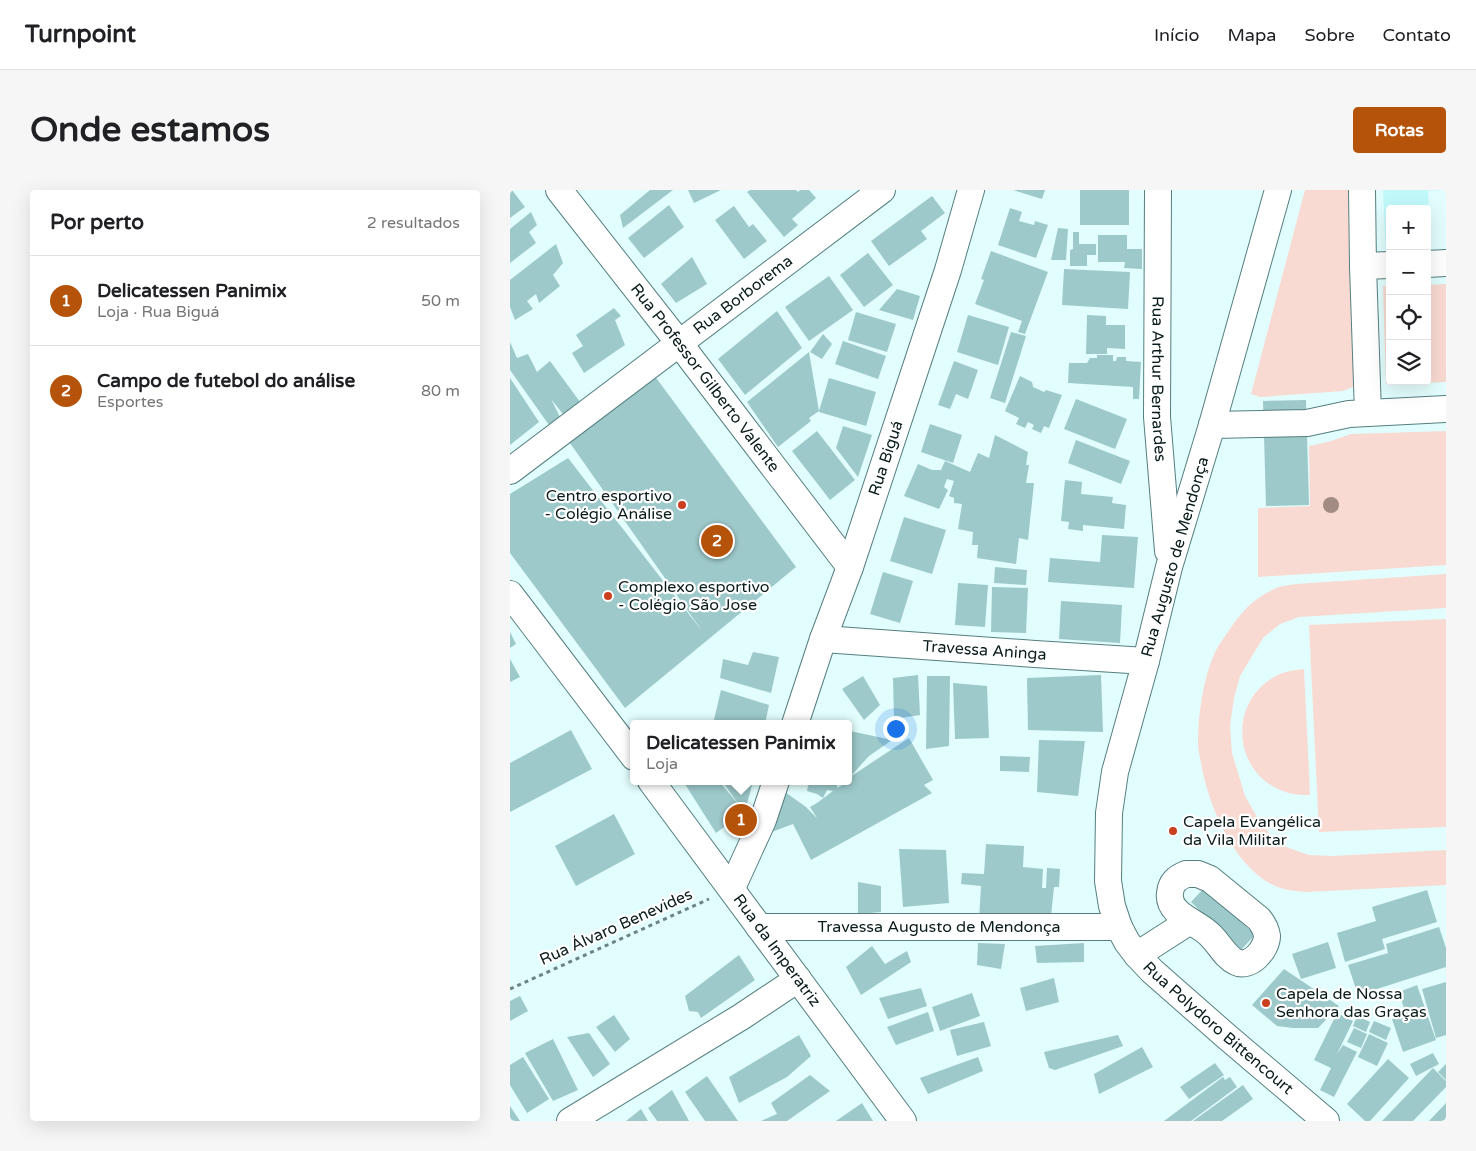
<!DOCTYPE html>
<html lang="pt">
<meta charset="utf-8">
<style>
:root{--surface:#fff;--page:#f6f6f6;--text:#202124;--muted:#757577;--line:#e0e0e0;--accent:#b45309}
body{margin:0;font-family:"Varela Round",sans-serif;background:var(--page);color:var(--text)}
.controls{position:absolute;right:15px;top:15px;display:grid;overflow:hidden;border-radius:5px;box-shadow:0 5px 20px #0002}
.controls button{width:45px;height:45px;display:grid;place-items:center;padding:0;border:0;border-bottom:1px solid var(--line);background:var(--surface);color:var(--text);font:25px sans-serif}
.you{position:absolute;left:385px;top:538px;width:18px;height:18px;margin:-12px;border:4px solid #fff;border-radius:50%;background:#1a73e8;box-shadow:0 0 0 8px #1a73e833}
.badge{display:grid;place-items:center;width:32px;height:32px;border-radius:50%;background:var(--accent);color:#fff;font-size:16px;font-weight:700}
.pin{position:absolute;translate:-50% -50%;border:2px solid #fff;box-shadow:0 1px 5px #0006}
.popup{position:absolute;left:120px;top:530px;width:222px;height:65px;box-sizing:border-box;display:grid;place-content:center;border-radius:5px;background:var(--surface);filter:drop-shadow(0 1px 4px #0005);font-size:16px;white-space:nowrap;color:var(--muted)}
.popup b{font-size:19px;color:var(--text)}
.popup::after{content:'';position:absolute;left:50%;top:100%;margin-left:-10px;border:10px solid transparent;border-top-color:var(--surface)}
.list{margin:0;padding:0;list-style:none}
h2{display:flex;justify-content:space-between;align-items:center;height:65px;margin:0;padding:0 20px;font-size:21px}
h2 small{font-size:16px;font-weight:400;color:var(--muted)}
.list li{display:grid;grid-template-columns:32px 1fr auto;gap:15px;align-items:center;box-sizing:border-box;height:90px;padding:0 20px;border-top:1px solid var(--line)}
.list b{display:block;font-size:19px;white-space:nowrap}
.list p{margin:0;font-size:16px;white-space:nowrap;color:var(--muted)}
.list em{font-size:16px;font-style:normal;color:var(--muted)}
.icon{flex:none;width:28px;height:28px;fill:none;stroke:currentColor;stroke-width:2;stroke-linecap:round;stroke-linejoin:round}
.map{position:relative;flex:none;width:936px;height:931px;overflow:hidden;border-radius:5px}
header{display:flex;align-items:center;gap:30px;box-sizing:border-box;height:70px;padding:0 25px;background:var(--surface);border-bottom:1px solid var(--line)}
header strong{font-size:24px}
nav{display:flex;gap:28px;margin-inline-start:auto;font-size:18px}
.intro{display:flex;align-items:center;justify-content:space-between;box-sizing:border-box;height:120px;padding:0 30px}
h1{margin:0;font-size:35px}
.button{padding:12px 22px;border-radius:5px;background:var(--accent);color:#fff;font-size:18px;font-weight:700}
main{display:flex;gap:30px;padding:0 30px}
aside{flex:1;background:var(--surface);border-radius:5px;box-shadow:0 5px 20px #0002}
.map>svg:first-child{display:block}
.built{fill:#c1f9fb}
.green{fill:#f9dad2}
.building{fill:#9dc9ca}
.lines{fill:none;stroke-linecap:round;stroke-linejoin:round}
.minor-casing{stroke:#557f80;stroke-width:28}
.path{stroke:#6d8383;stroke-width:3;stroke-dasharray:4 4;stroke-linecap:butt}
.minor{stroke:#fff;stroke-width:26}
.tree{fill:#a18b83}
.poi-dot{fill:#c93f20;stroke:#fff;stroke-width:2}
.labels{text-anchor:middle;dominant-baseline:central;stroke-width:4.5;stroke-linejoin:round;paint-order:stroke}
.street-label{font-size:16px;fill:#0a1c1c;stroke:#fff}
.poi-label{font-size:16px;fill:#0a1c1c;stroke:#fff;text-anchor:start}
</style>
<header>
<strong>Turnpoint</strong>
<nav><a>Início</a><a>Mapa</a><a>Sobre</a><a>Contato</a></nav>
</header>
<div class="intro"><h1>Onde estamos</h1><a class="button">Rotas</a></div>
<main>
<aside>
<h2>Por perto<small>2 resultados</small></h2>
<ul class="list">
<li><span class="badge">1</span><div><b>Delicatessen Panimix</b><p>Loja · Rua Biguá</p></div><em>50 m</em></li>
<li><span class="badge">2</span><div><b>Campo de futebol do análise</b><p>Esportes</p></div><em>80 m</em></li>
</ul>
</aside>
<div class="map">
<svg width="936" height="931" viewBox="0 0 936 931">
<rect width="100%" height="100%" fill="#e2fdfd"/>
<path class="built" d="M873 0H936L918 1 921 65 917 66V19H880V67H876Z"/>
<path class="green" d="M795 0H846L850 194 833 201 750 207 741 204Z
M936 94V192L876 194 873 96H880V191H917V95Z
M936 241V375L748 387V318L800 316 799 256 818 252 841 244Z
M936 384V418L789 427 770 434 753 448 730 486 724 508 720 536 722 563 735 606 747 627 759 643 776 657 799 665 823 666 936 660V695L797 702C784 701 773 700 761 694 722 673 698 614 691 573 690 567 688 560 688 554 688 524 693 489 705 462 709 454 715 446 720 439 730 423 745 407 764 399 770 396 779 395 786 394Z
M936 429V637L809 642 799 435Z
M794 479 800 605C791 605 782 605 773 601 723 583 718 513 764 487 773 482 783 480 794 479Z"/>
<path class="building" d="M0 0H2L15 17 0 28Z
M140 0H163L113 38 110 25Z
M178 0H211L184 13Z
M240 0H286L288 2 290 0H299L306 8 282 29 288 35 274 47 237 2Z
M503 0H535L532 9Z
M570 0H619V35H570Z
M422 6 435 23 411 41 417 49 379 76 361 51Z
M159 15 174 37 134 68 118 48Z
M224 16 239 37 243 34 257 51 234 69 205 30Z
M500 18 512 22 509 31 524 35 525 31 538 35 526 68 488 55Z
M21 22 27 35 19 42 26 53 0 73V39Z
M548 38 558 39 556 70H541Z
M563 42H569V54H586V65H577V76H560V60L563 59Z
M588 45H617V59H632V79L614 78 615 72H588Z
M46 54 53 73 43 85 50 96 29 113 26 104 17 111 23 119 5 130 0 117V90Z
M481 61 538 82 515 144 508 142 512 131 465 114 474 90 471 89Z
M358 63 383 95 354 117 330 85Z
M182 67 197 94 166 113 151 94Z
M554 79 620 82 618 119 552 115Z
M319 86 343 120 299 151 275 117Z
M387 99 410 106 403 130 369 120Z
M104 118 111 126 105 130 115 155 74 183 62 163 73 156 66 145Z
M267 121 292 158 235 205 208 169Z
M346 122 386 134 377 162 338 150Z
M458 125 499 137 488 175 447 162Z
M577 125 596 126V135H615V159L597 158V164H576Z
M501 142 516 146 495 213 480 208Z
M313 144 322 154 312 169 300 162Z
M333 151 376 166 368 189 325 174Z
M0 152 7 168 18 164 27 182 40 171 73 216 56 228 41 209 50 227 39 235 0 180Z
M299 162 309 221 319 188 366 202 356 236 309 222V221L299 228 301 231 268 257 237 212Z
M587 165H603V171H606L607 167H616V171L631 172 629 209H623V197L558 193 559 173H577L580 168H587Z
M444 171 468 180 458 209 446 204 440 219 428 215Z
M144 185 286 377 115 518 0 363V304L58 268 192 441 60 253Z
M510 186 522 192 523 197 534 202 536 200 552 205 539 238 534 236 531 243 522 239 524 235 518 232 515 238 506 234 509 228 495 221Z
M0 188 29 232 0 255Z
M566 209 617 229 605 259 554 239Z
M796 210 799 315 756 316 753 211Z
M420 234 452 245 443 273 411 262Z
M333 236 362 245 348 287 326 258Z
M307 241 345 290 320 310 282 261Z
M485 245 518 262 516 275H519L516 293H524L518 350 509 348 506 374 467 368 468 355H462L463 342 448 339 452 314 444 313V308L439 306 444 291 437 289 434 297 438 300 429 319 394 306 408 274 422 280H431L435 271 460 282 468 263 479 268Z
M566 250 620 271 611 294 558 273Z
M555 290 572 292 571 304 603 307 602 313 616 315 614 339 573 335V341L558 339 559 332 551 331Z
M394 327 436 340 422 384 380 371Z
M592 345 628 347 624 398 538 392 540 368 590 372Z
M485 377 517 380 516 395 484 393Z
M373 382 403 391 390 433 360 424Z
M448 393 478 395 475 437 445 435Z
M482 397 518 398 516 443 481 442Z
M551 411 612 415 610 453 549 449Z
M0 442 6 454 0 458Z
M243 462 269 467 261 503 210 488 213 469 238 475Z
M0 469 10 487 0 492Z
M408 485 410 525 384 529 383 488Z
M591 485 593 542 518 540 517 488Z
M353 486 370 515 354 530 332 499Z
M417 486H440L439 556 416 559Z
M443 493 477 496 479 548 445 549Z
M211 500 259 515 255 534H203Z
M61 540 82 579 0 622V573Z
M340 541 382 550 359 566 340 587 399 548 423 590 414 595 422 603 301 670 283 634 262 642 275 602 296 617 307 628 300 617 307 613 323 601 317 600 313 608 307 604 297 601 299 591H327V598L332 595V591H338V545Z
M529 550 575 551 568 606 527 602Z
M490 566 520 567 519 582 490 581Z
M173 591H209L229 615 212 591H243L235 622 206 643Z
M104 624 125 664 66 696 45 656Z
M476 654 514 656 513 677 533 679 532 698H536L537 678 550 679 549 697H544L541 726 469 730 471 696 451 694 452 683 474 684Z
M389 659 436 660 439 713 393 717Z
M348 692 371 696V722L348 724Z
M695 697 745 745 731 760 681 712Z
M917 700 927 732 872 749 875 759 835 772 827 743 866 731 862 717Z
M929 737 936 758V777L848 805 838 775 878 763 876 754Z
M818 752 826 778 791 789 782 764Z
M468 753 495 754 491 779 467 775Z
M574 753V772L527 773 525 756Z
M362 756 375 774 397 761 401 772 351 805 336 777Z
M229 765 245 790 191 828 188 822 179 821 175 806Z
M774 779 829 816 808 838H783L767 836 742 815Z
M544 788 549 812 516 821 510 798Z
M936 792V845L926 848 912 799Z
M907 795 926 850 893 862 882 829 896 825 889 802Z
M411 798 417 816 378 829 369 808Z
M462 803 470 826 430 841 422 817Z
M10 806 18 821 0 831V811Z
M418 822 424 841 386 855 377 837Z
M827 823 843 831 827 864 833 855 847 862 824 907 810 900 821 878 804 870Z
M104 825 120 849 105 862 86 837Z
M847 826 860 832 856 842 843 836Z
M864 831 881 838 876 850 859 842Z
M474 832 481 856 447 866 440 840Z
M844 838 857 844 851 858 837 852Z
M79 843 100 874 83 887 57 847Z
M859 844 878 853 867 876 848 867Z
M289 845 301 866 277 887 229 913 219 887Z
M608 845 613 856 545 880 539 878 534 862Z
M43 849 68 900 43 911 15 863Z
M632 857 643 877 589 904 584 884Z
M923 863 929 874 906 886 900 874Z
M13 867 39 909 17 923 0 895V875Z
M468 867 473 881 418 904 410 888Z
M878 869 899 888 860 931H855L837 914Z
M705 873 714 885 679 909 670 897Z
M936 874V890L928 882Z
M923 878 936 891V897L903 931H872Z
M300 885 320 901 277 931H251L267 924 261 913Z
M197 886 228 931H195L175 902Z
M713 887 715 890 720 887 727 897 681 931H654Z
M733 895 743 909 712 931H683Z
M162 900 179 931H147L138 918Z
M352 913 363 931H326Z
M936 913V931H919Z
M0 916 10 931H0Z
M131 919 138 931H116Z"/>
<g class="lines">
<g class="minor-casing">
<g id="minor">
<path id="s1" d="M49 0 169 153 340 377"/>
<path id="s2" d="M648 0 647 227 658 361"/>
<path id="s3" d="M768 0 702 235 659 377 636 471 605 582 599 623 598 691 602 716 609 737 617 752 627 765 642 781 716 846 816 931"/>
<path d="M852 0 853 76 880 75"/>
<path d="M917 74 936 73"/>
<path d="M853 76 858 223"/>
<path d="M702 235 797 233 839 224 936 219"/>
<path id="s4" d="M0 281 372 0"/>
<path d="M0 404 124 567"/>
<path id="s5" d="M313 449 525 464 636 471"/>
<path id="s6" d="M285 534 313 449 340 377 438 80 461 0"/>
<path id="s7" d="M141 591C226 704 309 818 393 931"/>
<path d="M676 684H688L700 689 749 729C753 734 756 739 757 746 757 759 740 779 726 772 715 767 709 753 700 745 688 732 657 725 660 703 661 692 667 688 676 684Z"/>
<path d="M222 698 253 630 266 591"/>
<path id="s8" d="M249 737H609"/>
<path d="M627 765 680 731"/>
<path d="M60 931 231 827 288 789"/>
</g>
</g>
<path class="path" d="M0 799 199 709"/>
<use href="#minor" class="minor"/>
</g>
<circle class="tree" cx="821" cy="315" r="8"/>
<g class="poi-dot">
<circle cx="172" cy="315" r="5"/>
<circle cx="98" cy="406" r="5"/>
<circle cx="663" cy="641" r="5"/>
<circle cx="756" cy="813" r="5"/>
</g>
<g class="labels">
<g class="street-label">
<text stroke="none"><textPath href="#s4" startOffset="292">Rua Borborema</textPath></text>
<text stroke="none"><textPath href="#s1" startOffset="238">Rua Professor Gilberto Valente</textPath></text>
<text stroke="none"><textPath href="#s2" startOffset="189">Rua Arthur Bernardes</textPath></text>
<text stroke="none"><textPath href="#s6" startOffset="281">Rua Biguá</textPath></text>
<text transform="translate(665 367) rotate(-74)">Rua Augusto de Mendonça</text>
<text stroke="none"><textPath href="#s5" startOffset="162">Travessa Aninga</textPath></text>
<text transform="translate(106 737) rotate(-24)">Rua Álvaro Benevides</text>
<text stroke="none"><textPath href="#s8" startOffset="180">Travessa Augusto de Mendonça</textPath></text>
<text stroke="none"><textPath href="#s7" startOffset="211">Rua da Imperatriz</textPath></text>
<text stroke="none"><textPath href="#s3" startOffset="904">Rua Polydoro Bittencourt</textPath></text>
</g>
<g class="poi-label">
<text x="162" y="306" text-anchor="end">Centro esportivo<tspan x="162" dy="18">- Colégio Análise</tspan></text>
<text x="108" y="397">Complexo esportivo<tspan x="108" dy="18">- Colégio São Jose</tspan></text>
<text x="673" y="632">Capela Evangélica<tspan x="673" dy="18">da Vila Militar</tspan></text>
<text x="766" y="804">Capela de Nossa<tspan x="766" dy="18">Senhora das Graças</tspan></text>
</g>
</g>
</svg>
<div class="controls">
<button>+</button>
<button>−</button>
<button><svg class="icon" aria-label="locate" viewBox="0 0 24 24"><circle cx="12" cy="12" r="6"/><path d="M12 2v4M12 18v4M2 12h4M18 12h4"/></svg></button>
<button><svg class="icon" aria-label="layers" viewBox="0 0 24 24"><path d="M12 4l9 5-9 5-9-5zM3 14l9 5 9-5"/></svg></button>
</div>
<div class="you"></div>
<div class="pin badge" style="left:231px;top:630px">1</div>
<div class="popup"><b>Delicatessen Panimix</b>Loja</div>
<div class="pin badge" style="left:207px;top:351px">2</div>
</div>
</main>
